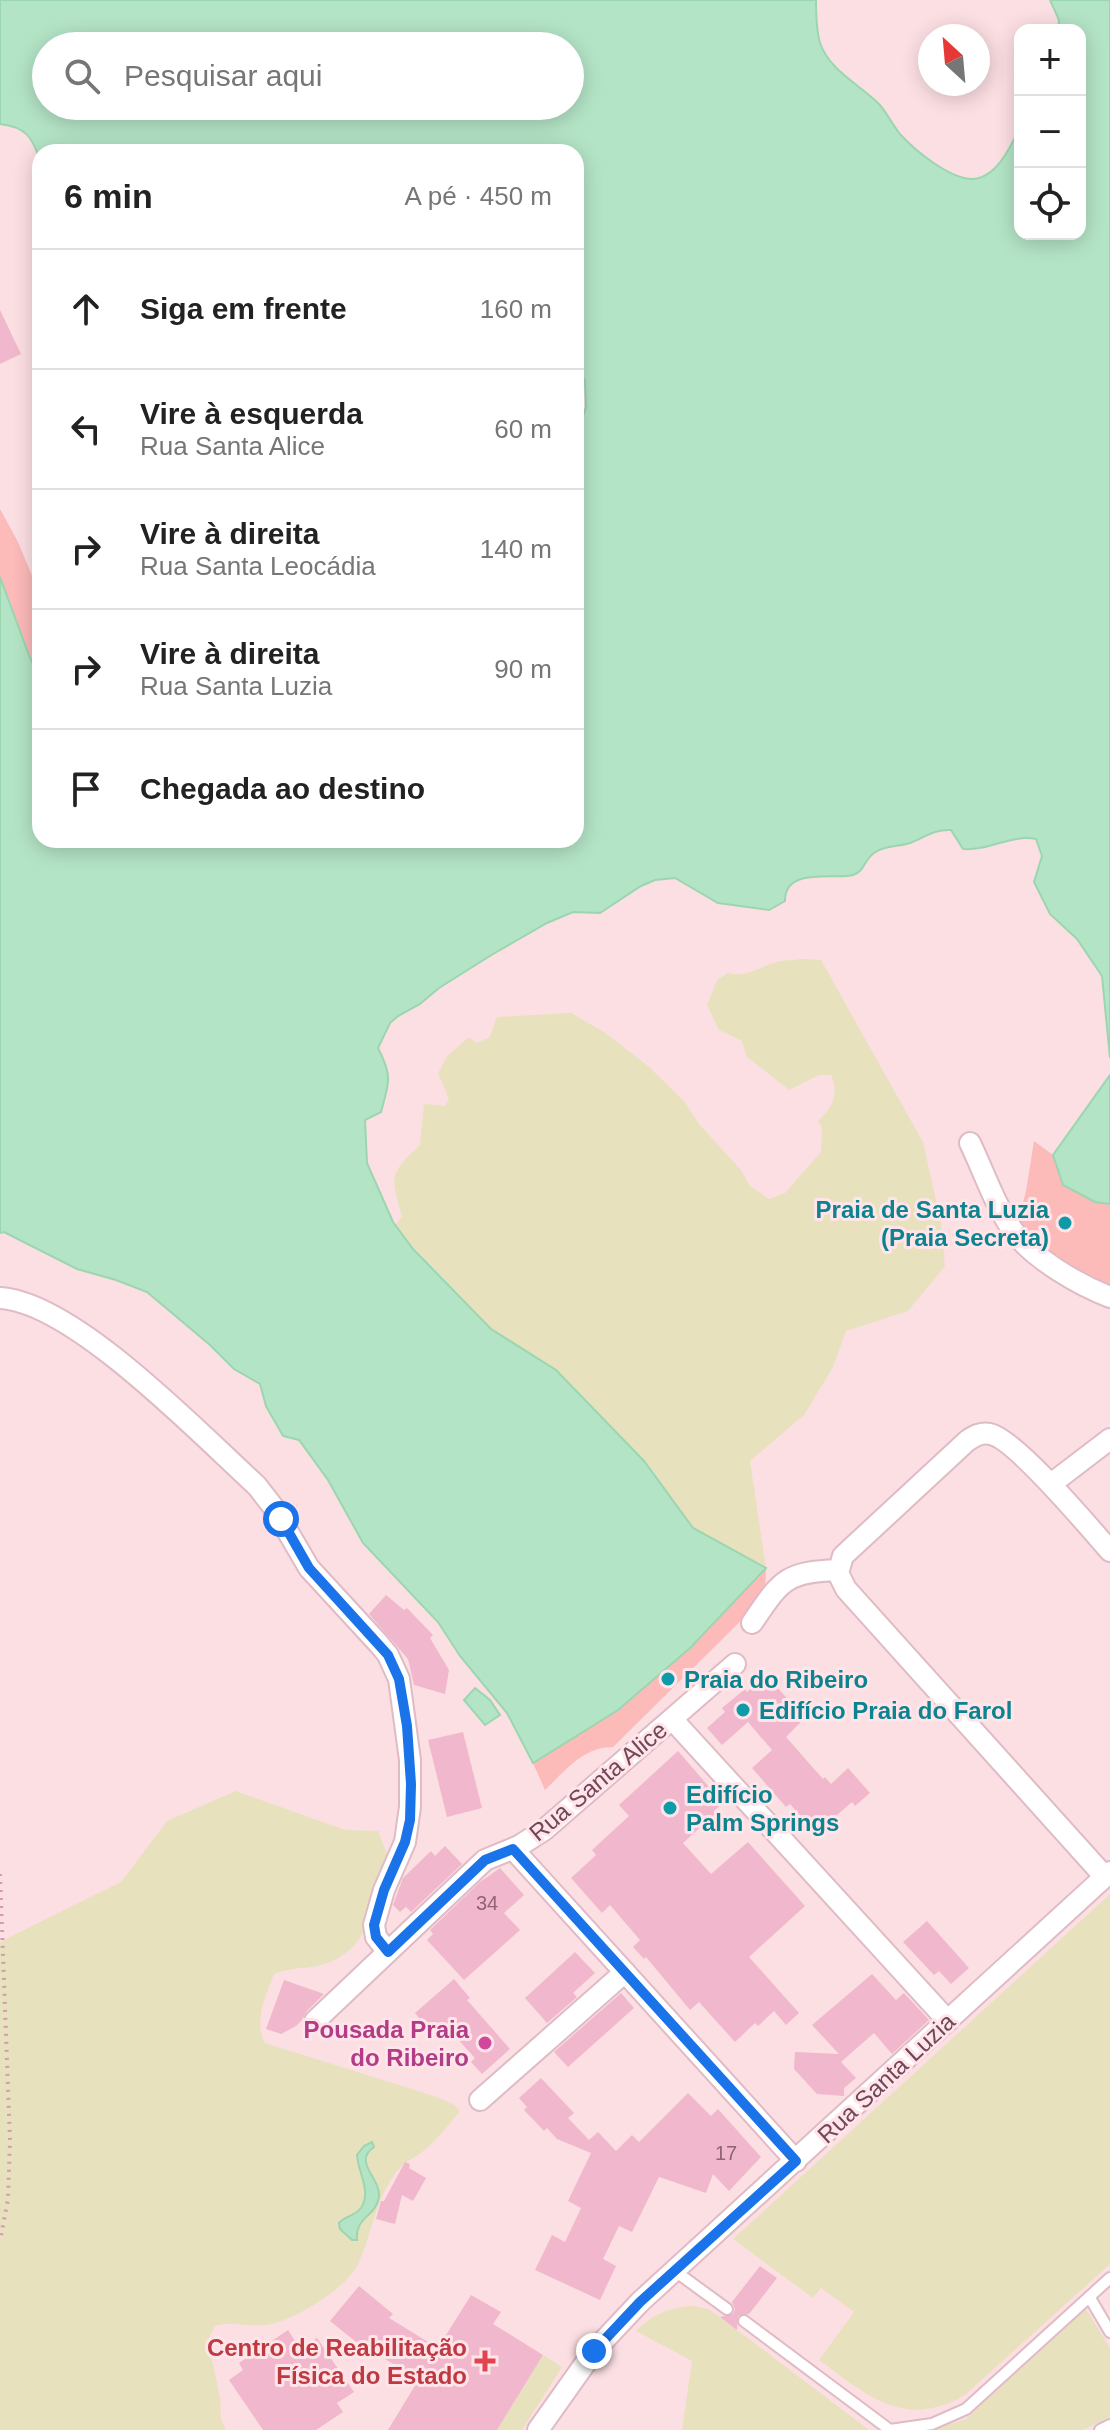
<!DOCTYPE html>
<html lang="pt">
<meta charset="utf-8">
<style>
:root{--surface:#fff;--page:#f2f2f2;--text:#222;--muted:#767676;--line:#e0e0e0}
body{margin:0;font-family:Arial,sans-serif;background:var(--page);color:var(--text)}
.controls{position:absolute;right:24px;top:24px;display:grid;overflow:hidden;border-radius:16px;box-shadow:0 4px 20px #0003}
.controls button{width:72px;height:72px;display:grid;place-items:center;padding:0;border:0;border-bottom:2px solid var(--line);background:var(--surface);color:var(--text);font:40px sans-serif}
.compass{position:absolute;left:918px;top:24px;width:72px;height:72px;border-radius:50%;background:var(--surface);box-shadow:0 4px 20px #0003;rotate:334deg}
.stop{position:absolute;width:24px;height:24px;margin:-18px;border:6px solid #1a73e8;border-radius:50%;background:#fff}
.stop.end{background:#1a73e8;border-color:#fff;box-shadow:0 2px 8px #0008}
.list{margin:0;padding:0;list-style:none}
h2{display:flex;justify-content:space-between;align-items:center;height:104px;margin:0;padding:0 32px;font-size:34px}
h2 small{font-size:26px;font-weight:400;color:var(--muted)}
.list li{display:grid;grid-template-columns:52px 1fr auto;gap:24px;align-items:center;box-sizing:border-box;height:120px;padding:0 32px;border-top:2px solid var(--line)}
.list b{display:block;font-size:30px;white-space:nowrap}
.list p{margin:0;font-size:26px;white-space:nowrap;color:var(--muted)}
.list em{font-size:26px;font-style:normal;color:var(--muted)}
.icon{flex:none;width:44px;height:44px;fill:none;stroke:currentColor;stroke-width:2;stroke-linecap:round;stroke-linejoin:round}
.map{position:relative;flex:none;width:1110px;height:2430px;overflow:hidden}
.search{position:absolute;background:var(--surface);box-shadow:0 4px 20px #0003;left:32px;top:32px;width:552px;height:88px;display:flex;align-items:center;gap:20px;box-sizing:border-box;padding:0 28px;border-radius:44px;color:var(--muted);font-size:30px}
.panel{position:absolute;background:var(--surface);box-shadow:0 4px 20px #0003;left:32px;top:144px;width:552px;height:704px;border-radius:24px}
.map>svg:first-child{display:block}
.green{fill:#e8e1be}
.sand{fill:#fcbab9}
.water{fill:#b4e4c6;stroke:#9bd6b1;stroke-width:2;fill-rule:evenodd}
.building{fill:#f1b7cc}
.lines{fill:none;stroke-linecap:round;stroke-linejoin:round}
.service-casing{stroke:#dfbbc6;stroke-width:14}
.minor-casing{stroke:#dfbbc6;stroke-width:24}
.path{stroke:#d59bb1;stroke-width:4;stroke-dasharray:2 6;stroke-linecap:butt}
.service{stroke:#fff;stroke-width:10}
.minor{stroke:#fff;stroke-width:20}
.route{stroke:#1a73e8;stroke-width:10}
.culture-dot{fill:#0f9aa8;stroke:#ffe5e9;stroke-width:3}
.hotel-dot{fill:#d1479c;stroke:#ffe5e9;stroke-width:3}
.health-dot{fill:#e0444e;stroke:#ffe5e9;stroke-width:3}
.labels{text-anchor:middle;dominant-baseline:central;stroke-width:6;stroke-linejoin:round;paint-order:stroke}
.number-label{font-size:20px;fill:#916376}
.culture-label{font-size:24px;font-weight:bold;fill:#0d838f;stroke:#ffe5e9;text-anchor:start}
.street-label{font-size:24px;fill:#714759;stroke:#ffe5e9}
.hotel-label{font-size:24px;font-weight:bold;fill:#b23c85;stroke:#ffe5e9;text-anchor:end}
.health-label{font-size:24px;font-weight:bold;fill:#be3a42;stroke:#ffe5e9;text-anchor:end}
</style>
<div class="map">
<svg width="1110" height="2430" viewBox="0 0 1110 2430">
<rect width="100%" height="100%" fill="#fcdfe3"/>
<path class="green" d="M802 959 821 960 923 1142 941 1223 945 1266 908 1311 846 1331 833 1367 804 1415 750 1461 766 1568 693 1528 644 1460 556 1370 491 1329 413 1249 395 1225 402 1217C391 1176 388 1175 420 1145L424 1104 445 1106 449 1099 438 1073 447 1056 469 1037 476 1043 489 1038 497 1017 571 1013 604 1032 648 1066 684 1101 699 1124 740 1169 750 1186 769 1199 785 1193 821 1152 822 1128 818 1121C833 1107 839 1094 831 1075H819L789 1090 747 1057 742 1041 719 1030 707 1005 717 980 728 973C748 978 756 968 774 963 783 960 793 960 802 959Z
M236 1791 345 1830 378 1831 388 1856C367 1897 379 1941 330 1962 312 1970 292 1966 274 1974 266 1995 253 2022 265 2043L437 2097 454 2105 460 2111C448 2126 434 2144 418 2155 413 2159 407 2160 403 2165 375 2193 374 2231 358 2264 347 2288 300 2316 275 2323 255 2330 235 2320 215 2326L208 2340 220 2398 221 2419 226 2430H0V1942L121 1882 167 1821Z
M1110 1894V2264L965 2395C904 2430 868 2396 819 2360L854 2312 821 2288 813 2298 733 2239Z
M694 2306 708 2309 720 2317 869 2430H682L692 2361 636 2331C653 2314 670 2307 694 2306Z
M1086 2309 1110 2348V2417L1083 2430H932L966 2419Z
M543 2355 562 2367 522 2430H497Z"/>
<path class="sand" d="M0 509 18 542 40 595V678L30 658 0 577Z
M1034 1141 1053 1155 1064 1186 1095 1202 1110 1204V1288L1033 1246 1022 1231 1020 1214 1026 1191Z
M766 1568 765 1597 613 1747C583 1747 566 1770 545 1790L533 1763 618 1710 690 1648Z"/>
<path class="water" d="M0 0H816C816 14 816 29 820 43 830 71 859 84 879 104 887 113 892 124 900 134 914 150 950 179 972 179 997 178 1011 146 1020 127V234H1080V30H1058L1059 20 1050 0H1110V1058L1102 976 1077 939 1050 914 1034 882 1042 856 1036 839C1011 834 989 851 963 849L951 830C934 829 925 837 910 843 898 847 885 845 874 853 864 860 865 871 853 875 838 880 784 866 785 901L769 910 718 903 675 878 655 880 641 886 600 913 573 912 547 923 493 954 439 988 420 1004 398 1016 390 1023 378 1048C393 1077 389 1082 381 1112L365 1120 367 1163 393 1222 413 1249 491 1329 556 1370 644 1461 693 1528 766 1568 690 1648 618 1710 533 1763 507 1713 460 1656 438 1622 363 1543 328 1480 299 1440 283 1436 266 1406 260 1384 234 1369 210 1345 147 1292 116 1280 77 1269 4 1232 0 1233V577L30 658 40 678V840H576V595L582 582 576 571V437L586 407 585 380 576 372V152H40V160C32 136 25 127 0 124ZM570 46V106H46V46Z
M1110 1075V1204L1095 1202 1063 1185 1053 1155Z
M475 1688 490 1700 500 1715 485 1725 464 1700Z
M372 2142 374 2147C352 2162 381 2178 379 2197 376 2217 355 2216 357 2240H352L340 2229 339 2223C345 2216 355 2216 361 2208 372 2191 358 2173 357 2155L364 2146Z"/>
<path class="building" d="M0 310 21 354 0 364Z
M386 1595 404 1610 407 1608 433 1635 430 1638 449 1670 445 1694 414 1685 408 1659 369 1614Z
M766 1675 805 1718 786 1737 823 1779 825 1777 831 1784 848 1768 870 1793 855 1806 852 1802 821 1829 815 1822 810 1827 790 1804 786 1807 752 1768 772 1750 748 1722 722 1745 707 1728 725 1712 722 1708 745 1689 747 1692Z
M463 1732 482 1808 447 1817 428 1740Z
M678 1751 723 1803 714 1811 716 1813 683 1843 711 1874 748 1842 805 1906 749 1957 799 2013 786 2025 774 2011 758 2026 755 2023 735 2042 699 2002 690 2010 646 1957 644 1959 633 1947 640 1940 610 1905 602 1913 571 1878 596 1855 592 1850 629 1816 619 1805Z
M445 1846 462 1864 411 1912 406 1907 400 1912 393 1905 403 1878 431 1851 435 1856Z
M500 1868 524 1895 504 1913 520 1930 464 1980 427 1940 433 1934 430 1930 480 1882Z
M927 1921 969 1968 951 1984 939 1971 934 1975 903 1942Z
M575 1952 595 1973 573 1993 577 1997 547 2023 525 1998Z
M872 1974 896 2000 904 1993 929 2020 892 2054 874 2033 841 2062 856 2078 844 2088V2096L817 2094 794 2069 795 2052 839 2054 812 2025Z
M454 1979 470 1998 467 2000 510 2049 482 2074 471 2062 475 2058 442 2022 430 2032 415 2013Z
M284 1980 324 1994 306 2012 302 2020 296 2026 281 2034 266 2029Z
M621 1993 634 2008 568 2067 554 2052Z
M541 2078 574 2113 568 2118 589 2140 598 2132 616 2151 632 2135 639 2142 688 2093 711 2116 718 2109 761 2157 729 2191 713 2174 706 2193 659 2177 632 2232 619 2226 603 2259 616 2266 600 2300 535 2270 552 2235 565 2242 581 2208 568 2201 591 2153 557 2139 547 2128 544 2131 524 2110 527 2107 519 2098Z
M405 2162 410 2164 409 2168 426 2178 413 2201 402 2195 395 2224 376 2219 381 2201H384Z
M760 2266 777 2278 749 2314 738 2316 737 2330 720 2317 733 2314 735 2309 732 2302Z
M359 2286 393 2314 389 2318 438 2348 471 2295 501 2312 493 2324 543 2355 497 2430H388L419 2379 378 2355 376 2358 330 2321Z
M288 2330 300 2349 317 2338 354 2392 337 2403 343 2412 316 2430H263L229 2380 243 2370 239 2363Z"/>
<g class="lines">
<g class="service-casing">
<path id="service" d="M675 2271 727 2309
M1090 2298 1110 2332
M744 2321 890 2430
M890 2430 932 2424 966 2409 1110 2278
M1100 2430 1110 2425"/>
</g>
<g class="minor-casing">
<path id="minor" d="M970 1143C984 1172 995 1206 1014 1232 1034 1259 1079 1285 1110 1297
M0 1298C74 1302 201 1435 257 1486L274 1508 309 1568 379 1644 388 1655 399 1679 410 1760V1807L405 1842 384 1890 374 1925 376 1937 388 1952
M1051 1484 1110 1439
M752 1623C781 1581 784 1572 838 1570
M672 1719 948 2021
M513 1849 796 2161
M1105 1877 846 1589 838 1573 843 1556 967 1441C974 1436 981 1432 990 1434 1014 1438 1091 1529 1110 1551
M315 2021 485 1860 519 1846 544 1830 735 1664
M480 2100 625 1972
M538 2430 594 2351 640 2302 1110 1872"/>
</g>
<path class="path" d="M0 1874 10 2141 8 2199 0 2241"/>
<use href="#service" class="service"/>
<use href="#minor" class="minor"/>
</g>
<g class="lines">
<path class="route" d="M281 1519 309 1568 388 1655 399 1679 407 1726 411 1784 410 1820 405 1842 384 1890 374 1925 376 1937 388 1952 485 1860 513 1849 796 2161 640 2302 594 2351"/>
</g>
<g class="culture-dot">
<circle cx="1065" cy="1223" r="8"/>
<circle cx="668" cy="1679" r="8"/>
<circle cx="743" cy="1710" r="8"/>
<circle cx="670" cy="1808" r="8"/>
</g>
<circle class="hotel-dot" cx="485" cy="2043" r="8"/>
<path class="health-dot" d="M481 2349h8v8h8v8h-8v8h-8v-8h-8v-8h8z"/>
<g class="labels">
<g class="number-label">
<text x="487" y="1903">34</text>
<text x="726" y="2153">17</text>
</g>
<g class="culture-label">
<text x="1049" y="1209" text-anchor="end">Praia de Santa Luzia<tspan x="1049" dy="28">(Praia Secreta)</tspan></text>
<text x="684" y="1679">Praia do Ribeiro</text>
<text x="759" y="1710">Edifício Praia do Farol</text>
<text x="686" y="1794">Edifício<tspan x="686" dy="28">Palm Springs</tspan></text>
</g>
<g class="street-label">
<text transform="translate(598 1781) rotate(-40)">Rua Santa Alice</text>
<text transform="translate(886 2078) rotate(-43)">Rua Santa Luzia</text>
</g>
<g class="hotel-label">
<text x="469" y="2029">Pousada Praia<tspan x="469" dy="28">do Ribeiro</tspan></text>
</g>
<g class="health-label">
<text x="467" y="2347">Centro de Reabilitação<tspan x="467" dy="28">Física do Estado</tspan></text>
</g>
</g>
</svg>
<div class="controls">
<button>+</button>
<button>−</button>
<button><svg class="icon" aria-label="locate" viewBox="0 0 24 24"><circle cx="12" cy="12" r="6"/><path d="M12 2v4M12 18v4M2 12h4M18 12h4"/></svg></button>
</div>
<svg class="compass" viewBox="-18 -18 36 36"><path d="M0-13l5 13h-10z" fill="#e53935"/><path d="M0 13l5-13h-10z" fill="#767676"/></svg>
<div class="stop" style="left:281px;top:1519px"></div>
<div class="stop end" style="left:594px;top:2351px"></div>
<div class="search"><svg class="icon" aria-label="search" viewBox="0 0 24 24"><circle cx="10" cy="10" r="6"/><path d="M15 15l6 6"/></svg>Pesquisar aqui</div>
<section class="panel">
<h2>6 min<small>A pé · 450 m</small></h2>
<ul class="list">
<li><svg class="icon" aria-label="ahead" viewBox="0 0 24 24"><path d="M12 20V5M6 11l6-6 6 6"/></svg><div><b>Siga em frente</b></div><em>160 m</em></li>
<li><svg class="icon" aria-label="left" viewBox="0 0 24 24"><path d="M17 20v-9H6M10 6l-5 5 5 5"/></svg><div><b>Vire à esquerda</b><p>Rua Santa Alice</p></div><em>60 m</em></li>
<li><svg class="icon" aria-label="right" viewBox="0 0 24 24"><path d="M7 20v-9h11M14 6l5 5-5 5"/></svg><div><b>Vire à direita</b><p>Rua Santa Leocádia</p></div><em>140 m</em></li>
<li><svg class="icon" aria-label="right" viewBox="0 0 24 24"><path d="M7 20v-9h11M14 6l5 5-5 5"/></svg><div><b>Vire à direita</b><p>Rua Santa Luzia</p></div><em>90 m</em></li>
<li><svg class="icon" aria-label="arrive" viewBox="0 0 24 24"><path d="M6 21V4h12l-3 4 3 4H6"/></svg><div><b>Chegada ao destino</b></div></li>
</ul>
</section>
</div>
